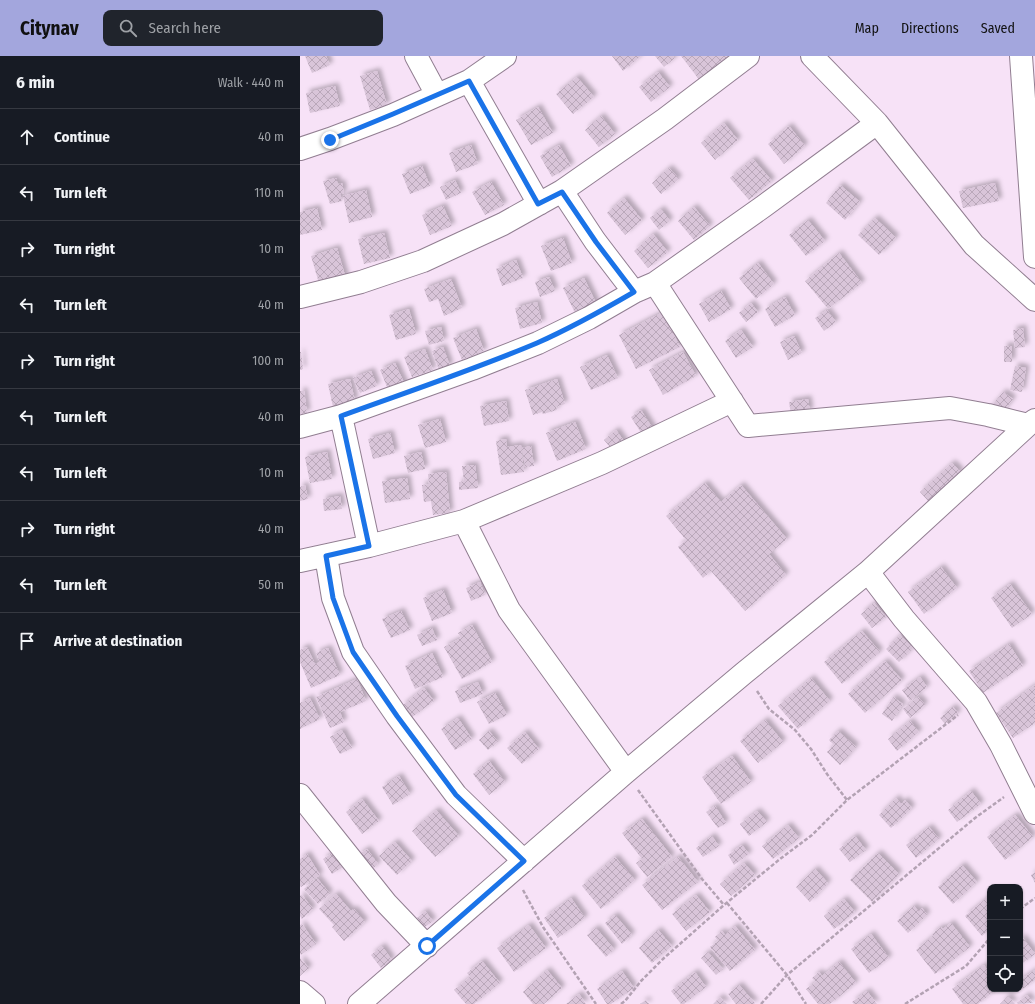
<!DOCTYPE html>
<meta charset="utf-8">
<style>
:root{--surface:#171b24;--page:#20242c;--text:#f1f3f6;--muted:#9ea1a6;--line:#363941;--accent:#a3a6dd}
body{margin:0;font-family:"Fira Sans Condensed",sans-serif;background:var(--page);color:var(--text)}
.controls{position:absolute;right:12px;bottom:12px;display:grid;overflow:hidden;border-radius:8px;box-shadow:0 1px 3px #0004}
.controls button{width:36px;height:36px;display:grid;place-items:center;padding:0;border:0;border-bottom:1px solid var(--line);background:var(--surface);color:var(--text);font:20px sans-serif}
.stop{position:absolute;width:12px;height:12px;margin:-9px;border:3px solid #1a73e8;border-radius:50%;background:#fff}
.stop.end{background:#1a73e8;border-color:#fff;box-shadow:0 1px 4px #0008}
.list{margin:0;padding:0;list-style:none}
h2{display:flex;justify-content:space-between;align-items:center;height:52px;margin:0;padding:0 16px;font-size:17px}
h2 small{font-size:13px;font-weight:400;color:var(--muted)}
.list li{display:grid;grid-template-columns:26px 1fr auto;gap:12px;align-items:center;box-sizing:border-box;height:56px;padding:0 16px;border-top:1px solid var(--line)}
.list b{display:block;font-size:15px;white-space:nowrap}
.list em{font-size:13px;font-style:normal;color:var(--muted)}
.icon{flex:none;width:22px;height:22px;fill:none;stroke:currentColor;stroke-width:2;stroke-linecap:round;stroke-linejoin:round}
.map{position:relative;flex:none;width:735px;height:948px;overflow:hidden}
header{display:flex;align-items:center;gap:24px;box-sizing:border-box;height:56px;padding:0 20px;background:var(--accent);color:#111}
header strong{font-size:19px}
nav{display:flex;gap:22px;margin-inline-start:auto;font-size:14px}
.search{width:280px;height:36px;background:var(--page);display:flex;align-items:center;gap:10px;box-sizing:border-box;padding:0 14px;border-radius:8px;color:var(--muted);font-size:15px}
main{display:flex}
aside{flex:1;background:var(--surface)}
.map>svg:first-child{display:block}
.building{fill:url(#building-cross-hatch);filter:url(#shadow)}
.lines{fill:none;stroke-linecap:round;stroke-linejoin:round}
.street-casing{stroke:#917e91;stroke-width:24}
.path{stroke:#b3a2b3;stroke-width:2.5;stroke-dasharray:4 2;stroke-linecap:butt}
.street{stroke:#fff;stroke-width:22}
.route{stroke:#1a73e8;stroke-width:5}
</style>
<header>
<strong>Citynav</strong>
<div class="search"><svg class="icon" aria-label="search" viewBox="0 0 24 24"><circle cx="10" cy="10" r="6"/><path d="M15 15l6 6"/></svg>Search here</div>
<nav><a>Map</a><a>Directions</a><a>Saved</a></nav>
</header>
<main>
<aside>
<h2>6 min<small>Walk · 440 m</small></h2>
<ul class="list">
<li><svg class="icon" aria-label="ahead" viewBox="0 0 24 24"><path d="M12 20V5M6 11l6-6 6 6"/></svg><div><b>Continue</b></div><em>40 m</em></li>
<li><svg class="icon" aria-label="left" viewBox="0 0 24 24"><path d="M17 20v-9H6M10 6l-5 5 5 5"/></svg><div><b>Turn left</b></div><em>110 m</em></li>
<li><svg class="icon" aria-label="right" viewBox="0 0 24 24"><path d="M7 20v-9h11M14 6l5 5-5 5"/></svg><div><b>Turn right</b></div><em>10 m</em></li>
<li><svg class="icon" aria-label="left" viewBox="0 0 24 24"><path d="M17 20v-9H6M10 6l-5 5 5 5"/></svg><div><b>Turn left</b></div><em>40 m</em></li>
<li><svg class="icon" aria-label="right" viewBox="0 0 24 24"><path d="M7 20v-9h11M14 6l5 5-5 5"/></svg><div><b>Turn right</b></div><em>100 m</em></li>
<li><svg class="icon" aria-label="left" viewBox="0 0 24 24"><path d="M17 20v-9H6M10 6l-5 5 5 5"/></svg><div><b>Turn left</b></div><em>40 m</em></li>
<li><svg class="icon" aria-label="left" viewBox="0 0 24 24"><path d="M17 20v-9H6M10 6l-5 5 5 5"/></svg><div><b>Turn left</b></div><em>10 m</em></li>
<li><svg class="icon" aria-label="right" viewBox="0 0 24 24"><path d="M7 20v-9h11M14 6l5 5-5 5"/></svg><div><b>Turn right</b></div><em>40 m</em></li>
<li><svg class="icon" aria-label="left" viewBox="0 0 24 24"><path d="M17 20v-9H6M10 6l-5 5 5 5"/></svg><div><b>Turn left</b></div><em>50 m</em></li>
<li><svg class="icon" aria-label="arrive" viewBox="0 0 24 24"><path d="M6 21V4h12l-3 4 3 4H6"/></svg><div><b>Arrive at destination</b></div></li>
</ul>
</aside>
<div class="map">
<svg width="735" height="948" viewBox="0 0 735 948">
<defs>
<pattern id="building-cross-hatch" width="8" height="8" patternUnits="userSpaceOnUse"><rect width="8" height="8" fill="#d9c5d9"/><path d="M0 0l8 8M0 8l8-8" fill="none" stroke="#baa8ba"/></pattern>
<filter id="shadow"><feDropShadow dx="3.5" dy="-3.5" stdDeviation="2" flood-color="#0004"/></filter>
</defs>
<rect width="100%" height="100%" fill="#f7e2f7"/>
<path class="building" d="M5 0H26L30 9 12 17Z
M312 0H341L323 15Z
M355 0H373L375 2 364 11Z
M381 0H427L429 3 401 26Z
M77 15 87 49 70 54 60 20Z
M358 16 370 31 351 46 339 31Z
M277 21 294 41 273 58 256 38Z
M35 30 40 50 10 57 6 37Z
M238 51 253 77 231 89 216 64Z
M301 60 315 78 299 91 285 74Z
M424 67 438 84 415 104 401 87Z
M489 70 505 90 484 108 468 88Z
M171 89 178 108 156 116 149 97Z
M259 89 271 110 252 121 240 100Z
M453 103 472 125 449 144 430 122Z
M122 110 130 130 110 138 102 118Z
M369 112 379 123 361 138 352 127Z
M36 122 38 128 42 127 44 137 40 138 42 145 30 148 23 125Z
M155 124 161 137 146 144 140 131Z
M191 126 204 149 185 159 172 136Z
M695 127 699 145 663 152 659 135Z
M540 129 560 146 545 164 526 147Z
M66 134 72 161 49 167 43 140Z
M324 142 342 164 325 179 307 157Z
M143 150 152 170 130 179 122 159Z
M394 151 410 170 394 184 378 165Z
M17 152 22 174 0 179V156Z
M361 153 370 165 359 174 350 162Z
M575 162 596 182 579 199 558 179Z
M508 164 525 185 506 200 489 179Z
M84 177 90 202 64 208 58 183Z
M353 178 368 196 348 212 334 195Z
M263 182 272 207 251 215 241 190Z
M37 192 47 226 21 234 11 200Z
M539 197 562 227 528 253 505 225Z
M216 204 223 222 202 230 196 213Z
M458 207 474 228 456 243 439 222Z
M249 221 255 235 240 241 235 226Z
M284 222 297 249 276 259 263 232Z
M151 223 162 252 144 260 138 243 129 246 124 233Z
M421 235 431 253 409 266 399 248Z
M485 241 495 259 475 271 465 253Z
M237 246 242 267 220 273 215 252Z
M451 247 458 256 446 266 439 257Z
M109 253 116 278 96 284 89 259Z
M527 254 536 266 524 275 515 262Z
M363 256 380 291 336 313 319 279Z
M141 271 144 285 129 289 125 275Z
M723 272 725 291 715 292 713 274Z
M176 273 184 295 162 304 153 282Z
M441 274 453 291 436 302 425 285Z
M494 280 502 297 488 304 480 286Z
M704 290H712V306H704Z
M143 291 150 310 139 314 132 295Z
M125 293 133 314 112 321 104 301Z
M0 296H1L3 313 0 314Z
M383 296 396 320 363 339 349 314Z
M307 299 318 322 291 334 280 311Z
M95 307 106 331 90 338 80 314Z
M715 310 726 312 722 336 710 334Z
M71 315 77 330 60 337 53 322Z
M50 323 55 345 33 351 28 328Z
M257 323 265 348 256 351 257 354 243 358 242 356 233 359 225 334Z
M0 335H4L7 357 0 358Z
M703 336 713 343 699 361 689 353Z
M508 343 510 356 491 358 489 346Z
M206 345 209 365 184 370 180 350Z
M341 354 355 376 345 383 331 361Z
M140 363 146 386 125 392 118 369Z
M275 366 286 393 257 405 246 377Z
M316 374 326 388 315 397 304 384Z
M90 377 95 397 73 403 68 383Z
M206 383 207 391 221 389 224 416 201 419 196 385Z
M231 390 234 410 225 411 222 392Z
M27 396 32 423 10 427 5 401Z
M121 396 125 413 108 417 104 400Z
M652 407 661 416 629 446 620 436Z
M175 409 178 432 159 434V426L164 425 162 410Z
M146 416 150 457 133 459 131 445 124 446 122 429 129 428 128 418Z
M107 422 110 443 85 447 82 425Z
M405 427 421 446 441 429 487 483 469 498 486 519 445 555 411 515 403 522 378 491 386 484 366 460Z
M5 429 8 443 0 445V431Z
M40 440 42 453 24 455 23 443Z
M641 511 657 532 624 558 608 536Z
M180 526 185 539 171 545 166 532Z
M710 528 732 558 712 572 691 542Z
M143 534 152 557 132 565 123 542Z
M574 547 586 561 572 572 561 558Z
M101 555 110 574 91 582 82 563Z
M172 569 192 606 162 623 144 591 161 582 158 577Z
M132 572 137 584 122 590 117 579Z
M562 575 580 596 542 628 524 606Z
M600 579 613 592 599 606 586 593Z
M709 588 723 610 683 637 669 615Z
M7 591 15 608 20 606 16 597 28 592 40 619 11 632 0 606V594Z
M132 597 143 621 115 633 105 610Z
M585 605 602 624 565 657 548 638Z
M620 621 627 631 610 645 602 634Z
M511 622 530 645 498 673 478 650Z
M57 623 66 645 40 656 44 666 30 672 16 641Z
M178 626 183 638 160 647 155 635Z
M735 629V667L713 682 696 657Z
M124 632 134 645 111 662 102 650Z
M195 637 207 659 189 668 177 646Z
M593 641 603 648 592 665 582 658Z
M618 641 625 649 610 662 603 653Z
M10 642 20 663 0 673V647Z
M653 651 658 657 645 668 640 662Z
M158 662 172 683 155 694 141 673Z
M465 664 483 686 458 707 440 685Z
M610 665 619 676 597 695 588 683Z
M42 674 52 692 40 698 30 681Z
M189 675 198 686 188 694 179 684Z
M538 675 556 691 540 709 527 696 534 689 529 684Z
M225 676 239 693 222 708 207 692Z
M432 700 451 726 421 748 402 721Z
M189 705 205 726 189 739 173 718Z
M99 720 110 738 93 749 82 731Z
M671 735 681 748 657 766 648 754Z
M596 742 601 748 605 744 612 752 591 772 579 759Z
M62 743 79 765 62 778 46 756Z
M415 750 426 767 418 772 406 756Z
M136 754 159 780 135 801 112 775Z
M457 755 467 766 449 780 440 768Z
M715 759 733 781 705 804 687 781Z
M342 763 372 801 347 821 336 807 342 803 322 777Z
M488 769 499 782 473 803 462 790Z
M629 771 639 783 616 802 606 789Z
M412 780 419 790 403 801 396 792Z
M555 780 566 794 550 806 539 793Z
M95 786 112 805 97 819 79 800Z
M442 789 449 798 434 809 428 799Z
M67 793 78 808 70 815 58 799Z
M34 796 43 811 32 818 23 803Z
M578 797 599 818 572 846 550 824Z
M7 798 20 819 1 831 0 830V803Z
M315 801 335 824 301 853 282 830Z
M378 801 398 826 362 854 342 829Z
M444 807 455 819 431 840 420 828Z
M662 809 677 826 653 848 638 831Z
M515 813 528 827 510 846 496 831Z
M735 816V827L731 819Z
M17 822 30 838 18 848 4 833Z
M36 838 51 855 54 853 65 866 44 885 32 871 34 869 19 853Z
M2 839 13 853 2 863 0 860V840Z
M396 839 410 856 386 875 372 858Z
M689 840 690 842V873L682 880 665 860Z
M271 842 285 862 258 882 244 862Z
M544 843 555 856 534 873 524 860Z
M614 850 619 856 622 852 627 859 608 877 597 865Z
M125 855 133 865 125 871 117 862Z
M315 859 332 879 322 888 305 867Z
M651 867 670 891 635 918 616 894 633 880 632 878 641 871 643 873Z
M2 868 16 888 1 899 0 897V869Z
M229 869 246 892 214 916 197 892Z
M435 870 455 894 430 915 410 891 418 885 415 881 422 875 425 879Z
M296 872 314 893 306 901 287 879Z
M358 874 372 890 352 907 339 892Z
M571 878 589 902 569 917 551 893Z
M722 881 735 898 720 909V883Z
M82 890 92 904 81 912 71 899Z
M408 896 423 913 416 919 401 902Z
M0 902 9 912 0 920Z
M182 905 200 927 174 948H166L154 934 170 921 167 917Z
M539 906 556 927 530 948H518L506 933 516 926 512 922 519 916 522 920Z
M684 909 690 918V933H697L678 948H663L652 933Z
M247 914 262 932 244 948H233L223 936Z
M735 914V924L718 936 715 933H720V924Z
M322 915 334 932 311 948H307L297 933Z
M395 916 406 931 384 948H381L371 935Z
M439 929 455 947 454 948H436L428 938Z
M567 935 577 948H554L552 946Z
M279 938 286 948H266Z
M727 939 733 947 718 948 717 947Z
M708 940 715 948H700Z
M420 941 427 948H413Z
M346 944 349 948H340Z"/>
<g class="lines">
<g class="street-casing">
<path id="street" d="M116 0 137 39
M512 0 577 67 674 189 735 244
M721 0 735 201
M169 25 239 148
M0 93 30 83 93 59 169 25 205 0
M262 135 295 185 334 236
M355 227 448 370 650 352 688 359 728 369
M0 241 61 226 123 205 203 168 262 135 365 63 448 0
M41 360 69 490
M0 371 41 360 172 313 238 287 289 262 334 236 355 227 464 150 577 67
M164 465 209 554 326 716
M26 500 33 542 53 596 97 660 156 739 224 805
M0 505 69 490 164 465 302 407 432 345
M568 516 604 563 676 646 701 689 735 757
M0 739 86 847 127 890
M0 936 14 948
M59 948 326 716 444 617 568 516 728 369 735 364"/>
</g>
<path class="path" d="M457 635 469 653 495 674 511 693 527 718 547 744
M338 734 402 823 424 849
M223 834 243 871 296 948
M427 847 487 919 506 948
M720 853 735 842
M321 948 325 945 341 925 364 902 424 849 480 803 512 779 547 744 658 659
M461 948 487 919 675 762 704 741
M605 948 666 910 690 882"/>
<use href="#street" class="street"/>
</g>
<g class="lines">
<path class="route" d="M30 84 93 58 169 25 238 148 262 136 296 186 334 236C303 254 271 272 237 287 173 314 107 336 41 360L69 490 26 500 33 542 53 596 97 660 156 739 224 805 127 890"/>
</g>
</svg>
<div class="controls">
<button>+</button>
<button>−</button>
<button><svg class="icon" aria-label="locate" viewBox="0 0 24 24"><circle cx="12" cy="12" r="6"/><path d="M12 2v4M12 18v4M2 12h4M18 12h4"/></svg></button>
</div>
<div class="stop" style="left:127px;top:890px"></div>
<div class="stop end" style="left:30px;top:84px"></div>
</div>
</main>
